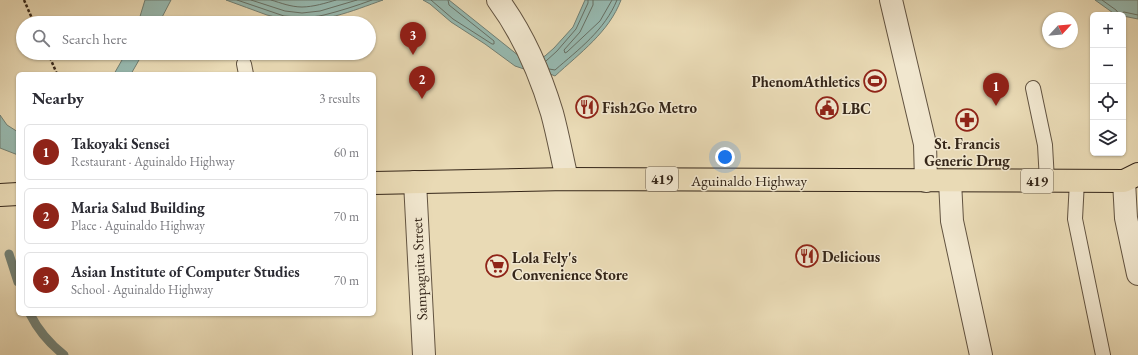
<!DOCTYPE html>
<meta charset="utf-8">
<style>
:root{--surface:#fff;--page:#f2f2f3;--text:#2b2b33;--muted:#7c7c81;--line:#e1e1e2;--accent:#8f2418}
body{margin:0;font-family:"EB Garamond",serif;background:var(--page);color:var(--text)}
.controls{position:absolute;right:12px;top:12px;display:grid;overflow:hidden;border-radius:6px;box-shadow:0 1px 3px #0004}
.controls button{width:36px;height:36px;display:grid;place-items:center;padding:0;border:0;border-bottom:1px solid var(--line);background:var(--surface);color:var(--text);font:20px sans-serif}
.compass{position:absolute;left:1042px;top:12px;width:36px;height:36px;border-radius:50%;background:var(--surface);box-shadow:0 1px 3px #0004;rotate:64deg}
.you{position:absolute;left:725px;top:157px;width:14px;height:14px;margin:-10px;border:3px solid #fff;border-radius:50%;background:#1a73e8;box-shadow:0 0 0 6px #1a73e833}
.badge{display:grid;place-items:center;width:26px;height:26px;border-radius:50%;background:var(--accent);color:#fff;font-size:13px;font-weight:700}
.pin{position:absolute;translate:-50% -33px;filter:drop-shadow(0 1px 2px #0008)}
.pin::after{content:'';position:absolute;top:21px;width:14px;height:12px;background:inherit;clip-path:polygon(0 0,100% 0,50% 100%)}
.list{margin:0;padding:0;list-style:none}
h2{display:flex;justify-content:space-between;align-items:center;height:52px;margin:0;padding:0 16px;font-size:17px}
h2 small{font-size:13px;font-weight:400;color:var(--muted)}
.list li{display:grid;grid-template-columns:26px 1fr auto;gap:12px;align-items:center;box-sizing:border-box;height:56px;margin:0 8px 8px;padding:0 8px;border:1px solid var(--line);border-radius:6px}
.list b{display:block;font-size:15px;white-space:nowrap}
.list p{margin:0;font-size:13px;white-space:nowrap;color:var(--muted)}
.list em{font-size:13px;font-style:normal;color:var(--muted)}
.icon{flex:none;width:22px;height:22px;fill:none;stroke:currentColor;stroke-width:2;stroke-linecap:round;stroke-linejoin:round}
.map{position:relative;flex:none;width:1138px;height:355px;overflow:hidden}
.search{position:absolute;background:var(--surface);box-shadow:0 1px 3px #0004;left:16px;top:16px;width:360px;height:44px;display:flex;align-items:center;gap:10px;box-sizing:border-box;padding:0 14px;border-radius:22px;color:var(--muted);font-size:15px}
.panel{position:absolute;background:var(--surface);box-shadow:0 1px 3px #0004;left:16px;top:72px;width:360px;height:244px;border-radius:6px}
.map>svg:first-child{display:block}
.water{fill:#97bab1;stroke:#707f74}
.lines{fill:none;stroke-linecap:round;stroke-linejoin:round}
.shore{stroke:#667065;stroke-width:1}
.stream{stroke:#707f74;stroke-width:9}
.service-casing{stroke:#625340;stroke-width:16}
.minor-casing{stroke:#625340;stroke-width:24}
.trunk-casing{stroke:#352619;stroke-width:24}
.path{stroke:#352619;stroke-width:2.5;stroke-dasharray:3 2;stroke-linecap:butt}
.service{stroke:#f1e7cf;stroke-width:14}
.minor{stroke:#f1e7cf;stroke-width:22}
.trunk{stroke:#e9dab5;stroke-width:22}
.labels{text-anchor:middle;dominant-baseline:central;stroke-width:3;stroke-linejoin:round;paint-order:stroke}
.shield{fill:#f1e7cf;stroke:#6d6050;stroke-width:1}
.shield-label{font-size:14px;font-weight:bold;fill:#352619}
.poi-label{font-size:15px;font-weight:bold;fill:#352619;stroke:#f1e7cf;text-anchor:start}
.street-label{font-size:15px;fill:#352619;stroke:#f1e7cf}
</style>
<div class="map">
<svg width="1138" height="355" viewBox="0 0 1138 355">
<rect width="100%" height="100%" fill="#e9dab5"/>
<filter id="stains"><feTurbulence type="fractalNoise" baseFrequency=".005" numOctaves="4"/><feColorMatrix values="0 0 0 0 .2 0 0 0 0 .09 0 0 0 0 .02 0 0 0 .5 -.17"/></filter>
<radialGradient id="worn" r=".72"><stop offset=".6" stop-color="#630" stop-opacity="0"/><stop offset="1" stop-color="#630" stop-opacity=".3"/></radialGradient>
<path class="water" d="M145 0H171L159 23H138Z
M226 0H383C352 11 319 25 285 20 279 19 273 16 267 15 253 10 240 5 226 0Z
M423 0H449L519 56 533 62 545 56 554 48 573 27 585 0H621C609 32 580 53 555 76L543 71H530L515 66 485 44 451 22 430 4Z
M1095 0H1138V19L1123 16V15H1116Z
M126 53H143L131 74H114Z
M0 115 7 125 18 132V155L0 148Z"/>
<g class="lines">
<path class="shore" d="M237 0 284 16 298 17 302 20C309 16 316 17 324 15 340 11 356 6 372 0
M251 0 285 11 302 13 320 11 357 0
M271 0C281 3 291 7 302 7 313 7 326 3 336 0
M431 0 453 19 492 44H494V41L449 5 448 0
M593 0V5L580 32 564 50 565 53 567 52 600 21 612 0
M1102 0 1116 10 1119 14 1124 12 1138 15
M546 61 557 51 576 29 588 3V0
M549 69 555 70C578 50 605 30 617 0"/>
<path class="stream" d="M9 254 18 282
M30 314C38 330 50 344 64 355"/>
<g class="service-casing">
<path id="service" d="M244 64 246 74
M1033 88 1045 145 1047 181
M1077 181 1075 219 1103 355"/>
</g>
<g class="minor-casing">
<path id="minor" d="M498 0C523 34 540 73 552 113 558 135 562 158 567 179
M891 0 925 144 926 181
M950 181 952 221 981 355
M1124 181 1126 218 1138 274
M415 182 424 355"/>
</g>
<g class="trunk-casing">
<path id="trunk" d="M374 183 567 179 1124 181 1138 174
M0 195 18 194"/>
</g>
<path class="path" d="M24 0 34 23
M48 53 57 74"/>
<use href="#service" class="service"/>
<use href="#minor" class="minor"/>
<use href="#trunk" class="trunk"/>
</g>
<defs>
<g id="stadium-ring" transform="scale(1.15)"><circle r="9.5" fill="#f1e7cf" stroke="#8f2418" stroke-width="1.5"/><path d="M0-5a6.5 5 0 1 0 0 10a6.5 5 0 1 0 0-10ZM-3.5-1.8h7v3.6h-7Z" fill="#8f2418"/></g>
<g id="restaurant-ring" transform="scale(1.15)"><circle r="9.5" fill="#f1e7cf" stroke="#8f2418" stroke-width="1.5"/><path d="M-5-6h1v4h1v-4h1v4h1v-4h1v5L-1.5 .5V6h-2V.5L-5-1ZM5-6V6H3V1.5H1.5Q1.5-4 5-6Z" fill="#8f2418"/></g>
<g id="civic-ring" transform="scale(1.15)"><circle r="9.5" fill="#f1e7cf" stroke="#8f2418" stroke-width="1.5"/><path d="M-.6-6.5H3V-4.5H.6V-3L4-1V1h2V6H-6V1h2V-1L-.6-3ZM-1.2 2.5V6h2.4V2.5Z" fill="#8f2418"/></g>
<g id="pharmacy-ring" transform="scale(1.15)"><circle r="9.5" fill="#f1e7cf" stroke="#8f2418" stroke-width="1.5"/><path d="M-2-6h4v4h4v4h-4v4h-4v-4h-4v-4h4Z" fill="#8f2418"/></g>
<g id="supermarket-ring" transform="scale(1.15)"><circle r="9.5" fill="#f1e7cf" stroke="#8f2418" stroke-width="1.5"/><path d="M-6-5.5h2.5l.6 2H6L4.5 2H-2.5L-4.4-4H-6ZM-1.5 3.2a1.3 1.3 0 1 0 .1 0ZM3 3.2a1.3 1.3 0 1 0 .1 0Z" fill="#8f2418"/></g>
</defs>
<g fill-rule="evenodd">
<use href="#stadium-ring" x="875" y="81"/>
<use href="#restaurant-ring" x="587" y="107"/>
<use href="#civic-ring" x="827" y="108"/>
<use href="#pharmacy-ring" x="967" y="120"/>
<use href="#restaurant-ring" x="807" y="256"/>
<use href="#supermarket-ring" x="497" y="266"/>
</g>
<g class="labels">
<g class="shield">
<rect x="646" y="167" width="32" height="24" rx="3"/>
<rect x="1021" y="169" width="32" height="24" rx="3"/>
</g>
<g class="shield-label">
<text x="662" y="179">419</text>
<text x="1037" y="181">419</text>
</g>
<g class="poi-label">
<text x="860" y="81" text-anchor="end">PhenomAthletics</text>
<text x="602" y="107">Fish2Go Metro</text>
<text x="842" y="108">LBC</text>
<text x="967" y="143" text-anchor="middle">St. Francis<tspan x="967" dy="17">Generic Drug</tspan></text>
<text x="822" y="256">Delicious</text>
<text x="512" y="257">Lola Fely's<tspan x="512" dy="17">Convenience Store</tspan></text>
</g>
<g class="street-label">
<text x="749" y="180">Aguinaldo Highway</text>
<text transform="translate(419 269) rotate(-93)">Sampaguita Street</text>
</g>
</g>
<rect width="100%" height="100%" filter="url(#stains)"/>
<rect width="100%" height="100%" fill="url(#worn)"/>
</svg>
<div class="controls">
<button>+</button>
<button>−</button>
<button><svg class="icon" aria-label="locate" viewBox="0 0 24 24"><circle cx="12" cy="12" r="6"/><path d="M12 2v4M12 18v4M2 12h4M18 12h4"/></svg></button>
<button><svg class="icon" aria-label="layers" viewBox="0 0 24 24"><path d="M12 4l9 5-9 5-9-5zM3 14l9 5 9-5"/></svg></button>
</div>
<svg class="compass" viewBox="-18 -18 36 36"><path d="M0-13l5 13h-10z" fill="#e53935"/><path d="M0 13l5-13h-10z" fill="#7c7c81"/></svg>
<div class="you"></div>
<div class="pin badge" style="left:996px;top:106px">1</div>
<div class="pin badge" style="left:422px;top:99px">2</div>
<div class="pin badge" style="left:413px;top:55px">3</div>
<div class="search"><svg class="icon" aria-label="search" viewBox="0 0 24 24"><circle cx="10" cy="10" r="6"/><path d="M15 15l6 6"/></svg>Search here</div>
<section class="panel">
<h2>Nearby<small>3 results</small></h2>
<ul class="list">
<li><span class="badge">1</span><div><b>Takoyaki Sensei</b><p>Restaurant · Aguinaldo Highway</p></div><em>60 m</em></li>
<li><span class="badge">2</span><div><b>Maria Salud Building</b><p>Place · Aguinaldo Highway</p></div><em>70 m</em></li>
<li><span class="badge">3</span><div><b>Asian Institute of Computer Studies</b><p>School · Aguinaldo Highway</p></div><em>70 m</em></li>
</ul>
</section>
</div>
